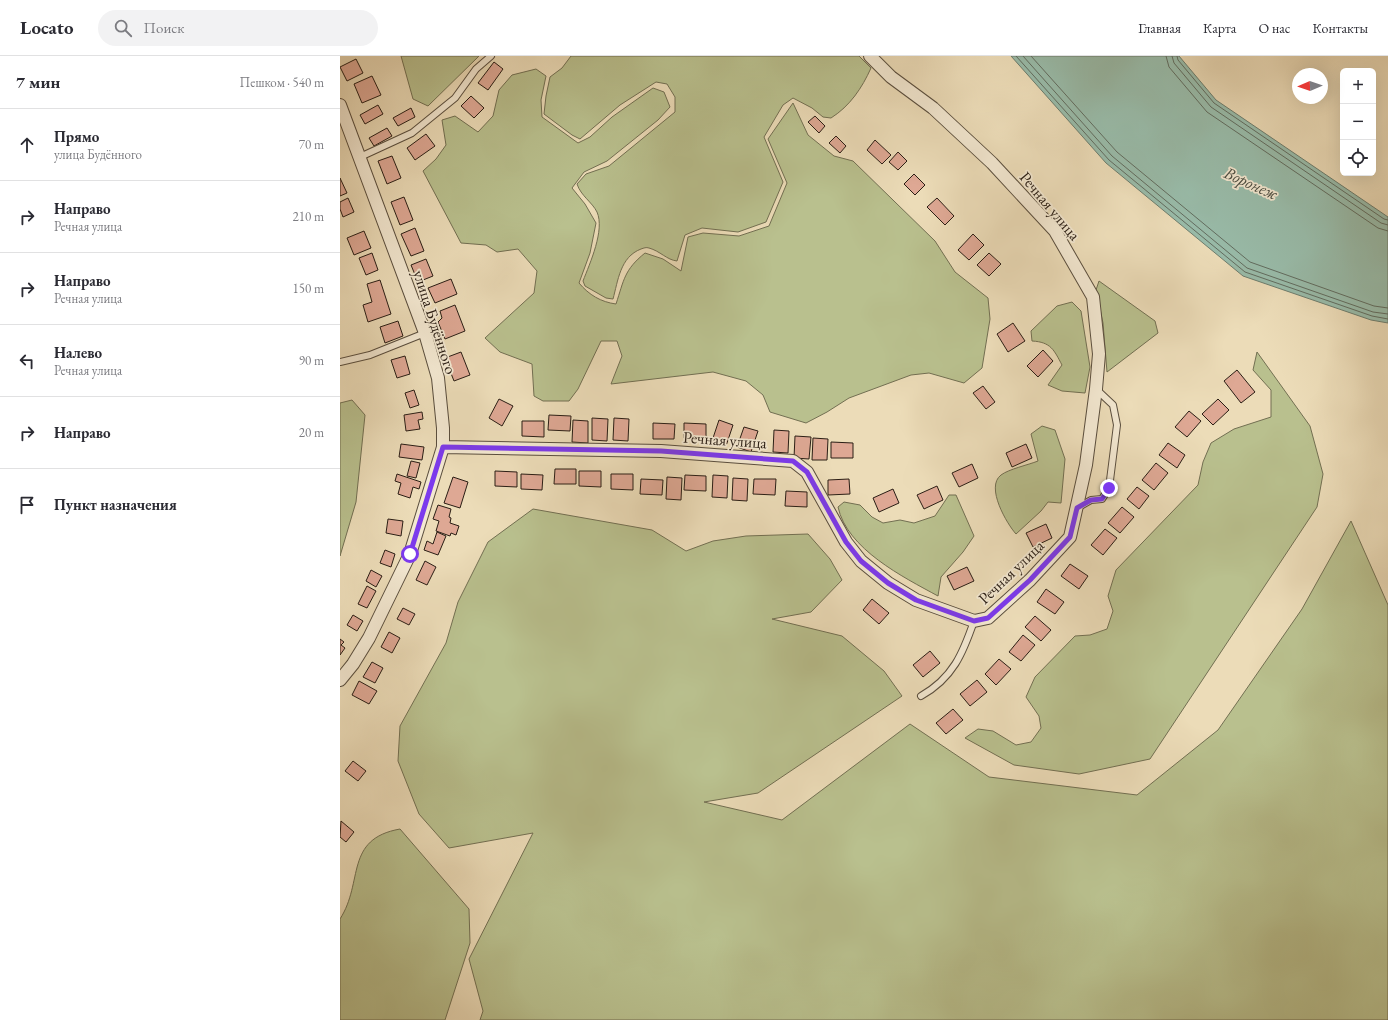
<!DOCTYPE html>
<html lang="ru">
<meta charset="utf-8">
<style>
:root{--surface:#fff;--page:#f2f2f3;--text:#2b2b33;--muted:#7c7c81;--line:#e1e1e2}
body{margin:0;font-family:"EB Garamond",serif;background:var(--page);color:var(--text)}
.controls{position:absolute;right:12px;top:12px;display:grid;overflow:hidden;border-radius:6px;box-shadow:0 4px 16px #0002}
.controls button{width:36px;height:36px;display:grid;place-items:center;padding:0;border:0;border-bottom:1px solid var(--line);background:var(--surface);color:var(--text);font:20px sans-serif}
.compass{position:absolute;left:952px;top:12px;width:36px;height:36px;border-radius:50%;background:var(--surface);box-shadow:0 4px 16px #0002;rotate:268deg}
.stop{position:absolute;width:12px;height:12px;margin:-9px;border:3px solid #7c3aed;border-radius:50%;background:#fff}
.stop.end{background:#7c3aed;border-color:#fff;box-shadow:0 1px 4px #0008}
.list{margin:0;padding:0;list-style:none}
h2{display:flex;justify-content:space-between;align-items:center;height:52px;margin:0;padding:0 16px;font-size:17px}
h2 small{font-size:13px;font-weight:400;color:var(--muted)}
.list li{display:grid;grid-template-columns:26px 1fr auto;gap:12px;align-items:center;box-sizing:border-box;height:72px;padding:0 16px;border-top:1px solid var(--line)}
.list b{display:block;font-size:15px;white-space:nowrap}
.list p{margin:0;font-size:13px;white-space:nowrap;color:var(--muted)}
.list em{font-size:13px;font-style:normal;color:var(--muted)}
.icon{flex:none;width:22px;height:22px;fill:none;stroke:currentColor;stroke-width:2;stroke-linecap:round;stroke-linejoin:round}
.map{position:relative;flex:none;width:1048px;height:964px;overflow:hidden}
header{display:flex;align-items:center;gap:24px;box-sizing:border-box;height:56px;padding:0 20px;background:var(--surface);border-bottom:1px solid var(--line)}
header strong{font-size:19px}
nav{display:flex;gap:22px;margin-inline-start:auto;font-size:14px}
.search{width:280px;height:36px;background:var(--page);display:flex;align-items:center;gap:10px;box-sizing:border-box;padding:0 14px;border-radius:22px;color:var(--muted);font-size:15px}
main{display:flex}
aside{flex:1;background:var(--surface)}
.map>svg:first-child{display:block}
.green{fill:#b9c08e;stroke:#726f52}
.water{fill:#99bcaa;stroke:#6d7d6e}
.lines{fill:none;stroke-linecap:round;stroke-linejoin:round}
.shore{stroke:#626d60;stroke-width:1}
.building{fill:#dea894;stroke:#2a1e15}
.lane-casing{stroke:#5a4e3e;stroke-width:8}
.street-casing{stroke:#5a4e3e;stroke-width:14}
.lane{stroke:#f3e8d1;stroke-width:6}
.street{stroke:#f3e8d1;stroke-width:12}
.route{stroke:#7c3aed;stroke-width:5}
.labels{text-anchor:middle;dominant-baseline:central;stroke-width:3.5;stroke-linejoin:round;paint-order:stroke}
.street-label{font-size:16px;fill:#2a1e15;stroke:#f3e8d1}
.water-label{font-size:17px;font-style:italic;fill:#4b4d42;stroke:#f3e8d1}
</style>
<header>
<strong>Locato</strong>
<div class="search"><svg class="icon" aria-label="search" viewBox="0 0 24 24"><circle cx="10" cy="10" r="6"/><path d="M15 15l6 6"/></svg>Поиск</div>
<nav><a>Главная</a><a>Карта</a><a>О нас</a><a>Контакты</a></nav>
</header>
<main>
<aside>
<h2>7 мин<small>Пешком · 540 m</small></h2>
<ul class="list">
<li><svg class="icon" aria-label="ahead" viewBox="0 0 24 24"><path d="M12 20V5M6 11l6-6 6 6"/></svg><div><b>Прямо</b><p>улица Будённого</p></div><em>70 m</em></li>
<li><svg class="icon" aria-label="right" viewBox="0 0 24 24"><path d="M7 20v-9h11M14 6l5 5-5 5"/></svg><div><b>Направо</b><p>Речная улица</p></div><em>210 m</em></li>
<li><svg class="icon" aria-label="right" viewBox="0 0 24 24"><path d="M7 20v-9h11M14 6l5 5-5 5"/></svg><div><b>Направо</b><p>Речная улица</p></div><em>150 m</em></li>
<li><svg class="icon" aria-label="left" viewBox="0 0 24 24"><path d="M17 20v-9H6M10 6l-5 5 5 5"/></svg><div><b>Налево</b><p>Речная улица</p></div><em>90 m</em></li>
<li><svg class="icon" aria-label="right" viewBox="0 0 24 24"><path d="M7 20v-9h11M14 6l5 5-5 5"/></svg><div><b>Направо</b></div><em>20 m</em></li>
<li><svg class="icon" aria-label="arrive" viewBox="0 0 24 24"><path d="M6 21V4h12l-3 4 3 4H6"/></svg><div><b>Пункт назначения</b></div></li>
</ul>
</aside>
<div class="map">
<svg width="1048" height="964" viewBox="0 0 1048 964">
<rect width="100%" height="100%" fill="#ecdcb8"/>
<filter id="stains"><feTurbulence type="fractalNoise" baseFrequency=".005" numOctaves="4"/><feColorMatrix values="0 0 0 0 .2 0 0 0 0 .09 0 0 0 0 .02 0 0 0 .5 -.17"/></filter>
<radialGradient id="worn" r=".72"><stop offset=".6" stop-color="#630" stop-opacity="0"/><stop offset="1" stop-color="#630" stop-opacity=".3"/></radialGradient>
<path class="green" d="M61 0H139L88 50 73 43Z
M231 0H519L531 12C522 32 510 50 491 62L483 61 472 52 453 42 443 49 424 81 443 126 426 166 398 176 362 172 345 179 337 205C327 204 320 195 309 192 306 191 304 192 301 193 280 201 278 225 273 243L266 242 245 230 243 225C250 207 265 174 257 156 252 146 241 140 237 128L246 118 269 110 335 56V41L327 28 316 26 280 49 240 83 232 79 204 58 206 40 210 21 222 12Z
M196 13 206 20 201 44 202 61 238 87 250 81 272 61 313 32 324 36 330 51 318 64 267 105 244 116 232 132 245 148 256 167 250 197 239 227C249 239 261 246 276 248 284 224 284 214 305 197L323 203 341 215 348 181 363 177 399 180 429 170 447 127 428 83 453 47 468 79 494 100 513 105 595 185 615 216 648 242 650 263 642 312 624 327 589 317 571 319 509 342 487 356 466 367 430 356 423 339 406 325 373 316 271 328 282 300 277 285H261L238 333 229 345H203L194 340 192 308 160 296 145 282 194 237 197 215 178 193 157 196 146 189 121 187 83 115 96 103 106 89 102 64 115 60 138 76 153 60 159 34 172 19Z
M759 225 815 265 818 277 767 316 763 267 756 234Z
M732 246 741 255 750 311 745 337 722 335 708 329 722 309C714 294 711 286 692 285L691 275 717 250Z
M917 296 970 370 983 418 977 451 810 703 739 718 674 709 625 682 638 673 653 675 676 689 691 686 701 672 699 660 686 641 695 621 735 580 750 579 767 573 773 555 768 540 776 514 858 429 863 406 871 387 894 373 931 361V334L913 314Z
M12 344 25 359 16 446 0 500V347Z
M702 370 715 374 725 403 721 447 708 446 701 455 676 478C667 468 645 431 661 419 669 413 688 409 698 405L691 378Z
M609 439H616L634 480 623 496 601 521 598 540C563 521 507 493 498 451L504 446 520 449 532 461 543 467 560 464 574 467 595 460Z
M193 453 312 474 346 495 373 485 406 480 468 478 490 503 502 524 471 556 432 563 502 580 544 615 562 640 418 737 364 746 442 764 570 668 649 721 797 739 878 674 962 553 1011 465 1048 549V964H140L143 955 129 903 193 777 109 792 79 758 58 705 60 670 106 587 118 546 148 486Z
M60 773 129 853 130 887 105 964H0V863C24 826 4 783 60 773Z"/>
<path class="water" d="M671 0H839L876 44 1048 161V267L1031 264 903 220 766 107Z"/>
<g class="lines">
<path class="shore" d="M676 0 769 104 905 216 1032 260 1048 263
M683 0 772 100 907 212 1033 256 1048 258
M691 0 777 96 910 206 1034 250 1048 252
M826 0 829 11 867 56 1038 172 1048 175
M832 0 834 7 871 51 1041 167 1048 169
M837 0 838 4 874 47 1044 163 1048 164"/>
</g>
<path class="building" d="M16 3 23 17 7 25 0 11Z
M154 6 163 13 148 34 138 27Z
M32 20 41 39 22 47 14 28Z
M131 40 144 52 134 62 121 50Z
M38 49 43 58 25 68 20 59Z
M71 52 75 61 58 70 53 62Z
M475 60 485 70 479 77 468 66Z
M47 72 52 80 34 90 29 82Z
M86 78 95 90 75 104 67 92Z
M496 80 506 90 500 97 489 87Z
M535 84 551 99 542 108 527 94Z
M558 96 567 105 558 114 549 106Z
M52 100 61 122 47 128 38 105Z
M574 118 585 129 575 139 564 128Z
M0 122 7 137 0 140Z
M64 141 73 164 60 169 51 146Z
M8 142 14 156 3 161 0 153V146Z
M597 142 614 160 605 169 587 151Z
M75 172 84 195 71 200 61 178Z
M24 175 31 192 14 199 7 182Z
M633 178 644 189 629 204 618 194Z
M32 197 38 214 26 219 19 202Z
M649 197 661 208 649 220 637 209Z
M86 203 93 220 78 226 71 209Z
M111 223 117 238 95 247 88 232Z
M40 224 51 258 28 266 23 249 32 246 27 228Z
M115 249 125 275 105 283 98 266 102 262 100 255Z
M58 265 63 280 45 287 40 271Z
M673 267 685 285 668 296 657 278Z
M703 294 713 305 698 321 687 310Z
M121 296 130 319 114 325 105 302Z
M65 300 70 318 57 322 51 304Z
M897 314 915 336 901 347 884 325Z
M643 330 655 346 646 353 633 337Z
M74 334 79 349 70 352 65 337Z
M159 343 173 350 162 370 149 362Z
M878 343 889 354 873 369 862 358Z
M849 355 861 365 847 381 835 371Z
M82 356 83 363 78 364 80 373 66 375 64 359Z
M209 359 231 360 230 375 208 374Z
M252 362 268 363 267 385 252 384Z
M274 362 289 363 288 385 273 384Z
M233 364 248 365V387L232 386Z
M379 364 393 369 386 390 372 385Z
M182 365H204V381L182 380Z
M313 367 335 368 334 383H313Z
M344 367 366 368V383L344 382Z
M404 371 418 375 411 396 397 391Z
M434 374 449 375 448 397 433 396Z
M455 380 471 381 469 403 454 402Z
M473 382 488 383 487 404H472Z
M491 386 513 387V402H491Z
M828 387 845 399 837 412 819 399Z
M61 388 84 391 82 404 59 401Z
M686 388 692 402 672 411 666 397Z
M71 405 80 407 76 422 67 420Z
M816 407 828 417 814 434 802 424Z
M632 408 638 422 619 431 612 417Z
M215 413H236V428H214Z
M155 415 177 416V431L155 430Z
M239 415H261V431L239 430Z
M57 418 81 426 79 433 73 431 70 442 58 438 61 427 55 425Z
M181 418 203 419 202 434 181 433Z
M271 418H293V434L271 433Z
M345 419 366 420V435L344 434Z
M373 419 388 420 387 442 372 441Z
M113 421 128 426 120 452 104 447Z
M327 421 342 422 341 444 326 443Z
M393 422 408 423 407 445 392 444Z
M301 423 323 424 322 439 300 438Z
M414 423H436L435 439 413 438Z
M509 423 510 438 488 439V424Z
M597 430 603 444 584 453 577 439Z
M797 431 809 440 799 453 787 443Z
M553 433 559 447 539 456 533 442Z
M446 435 467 436V451L445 450Z
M98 449 111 453 109 461 111 462 110 467 119 470 116 479 111 477 110 480 96 475 99 465 93 463Z
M782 451 794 461 780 477 768 467Z
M48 463 63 465 61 480 46 477Z
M706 468 712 482 693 491 686 477Z
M765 473 777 482 763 499 751 489Z
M97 476 106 480 98 499 84 494 87 485 93 488Z
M45 494 55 498 51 511 40 507Z
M85 505 96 511 87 529 76 524Z
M730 508 748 520 739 533 721 520Z
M627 511 634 525 614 534 607 520Z
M31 514 42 520 36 531 26 525Z
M27 530 36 535 27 552 18 548Z
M706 533 724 546 715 558 697 546Z
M532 543 549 557 539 568 523 554Z
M63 552 75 558 69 569 57 563Z
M13 559 23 565 17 575 7 569Z
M695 560 711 574 701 585 685 571Z
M49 576 60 582 52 597 41 591Z
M683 579 695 589 681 605 669 596Z
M0 583 4 586 1 589 5 592 0 599Z
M590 595 600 607 583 621 573 609Z
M659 603 671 613 656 629 645 618Z
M32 606 43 612 35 627 23 621Z
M637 624 647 636 630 650 620 638Z
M19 625 37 635 29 648 12 639Z
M613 653 623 664 606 678 596 667Z
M13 705 26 715 18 725 5 715Z
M1 765 14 776 6 786 0 781Z"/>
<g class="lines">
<g class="lane-casing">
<path id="lane" d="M20 101 72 77 115 42 136 13 151 0
M0 306 30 299 85 277
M737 452 751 444 762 443 769 432 777 369 773 349 756 333
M581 640C613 622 623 597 634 565"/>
</g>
<g class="street-casing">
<path id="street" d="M0 49 85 277 98 322 103 372V391L70 498 29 582 13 608 0 624
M103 391 321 395 453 405 467 416 506 486 521 505 548 527 576 544 634 565 648 562 690 524 730 481 746 409 756 333 759 298 753 241 715 175 652 107 593 52 551 21 530 0"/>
</g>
<use href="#lane" class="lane"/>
<use href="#street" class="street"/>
</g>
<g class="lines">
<path class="route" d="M70 498 103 391 321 395 453 405 467 416 506 486 521 505 548 527 576 544 634 565 648 562 690 524 730 481 737 452 751 444 762 443 769 432"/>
</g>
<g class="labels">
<g class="street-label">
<text transform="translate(710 150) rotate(50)">Речная улица</text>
<text transform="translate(95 266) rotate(72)">улица Будённого</text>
<text transform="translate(385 384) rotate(4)">Речная улица</text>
<text transform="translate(671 516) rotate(-44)">Речная улица</text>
</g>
<g class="water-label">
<text transform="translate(911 127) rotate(24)">Воронеж</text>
</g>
</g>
<rect width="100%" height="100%" filter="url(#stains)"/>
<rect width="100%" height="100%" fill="url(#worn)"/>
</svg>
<div class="controls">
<button>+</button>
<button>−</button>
<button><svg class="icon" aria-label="locate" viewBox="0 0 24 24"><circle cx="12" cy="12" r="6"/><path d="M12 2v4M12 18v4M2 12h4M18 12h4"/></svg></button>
</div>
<svg class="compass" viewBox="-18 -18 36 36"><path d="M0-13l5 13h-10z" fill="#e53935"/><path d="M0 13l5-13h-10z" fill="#7c7c81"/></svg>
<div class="stop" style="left:70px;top:498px"></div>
<div class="stop end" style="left:769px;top:432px"></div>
</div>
</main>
